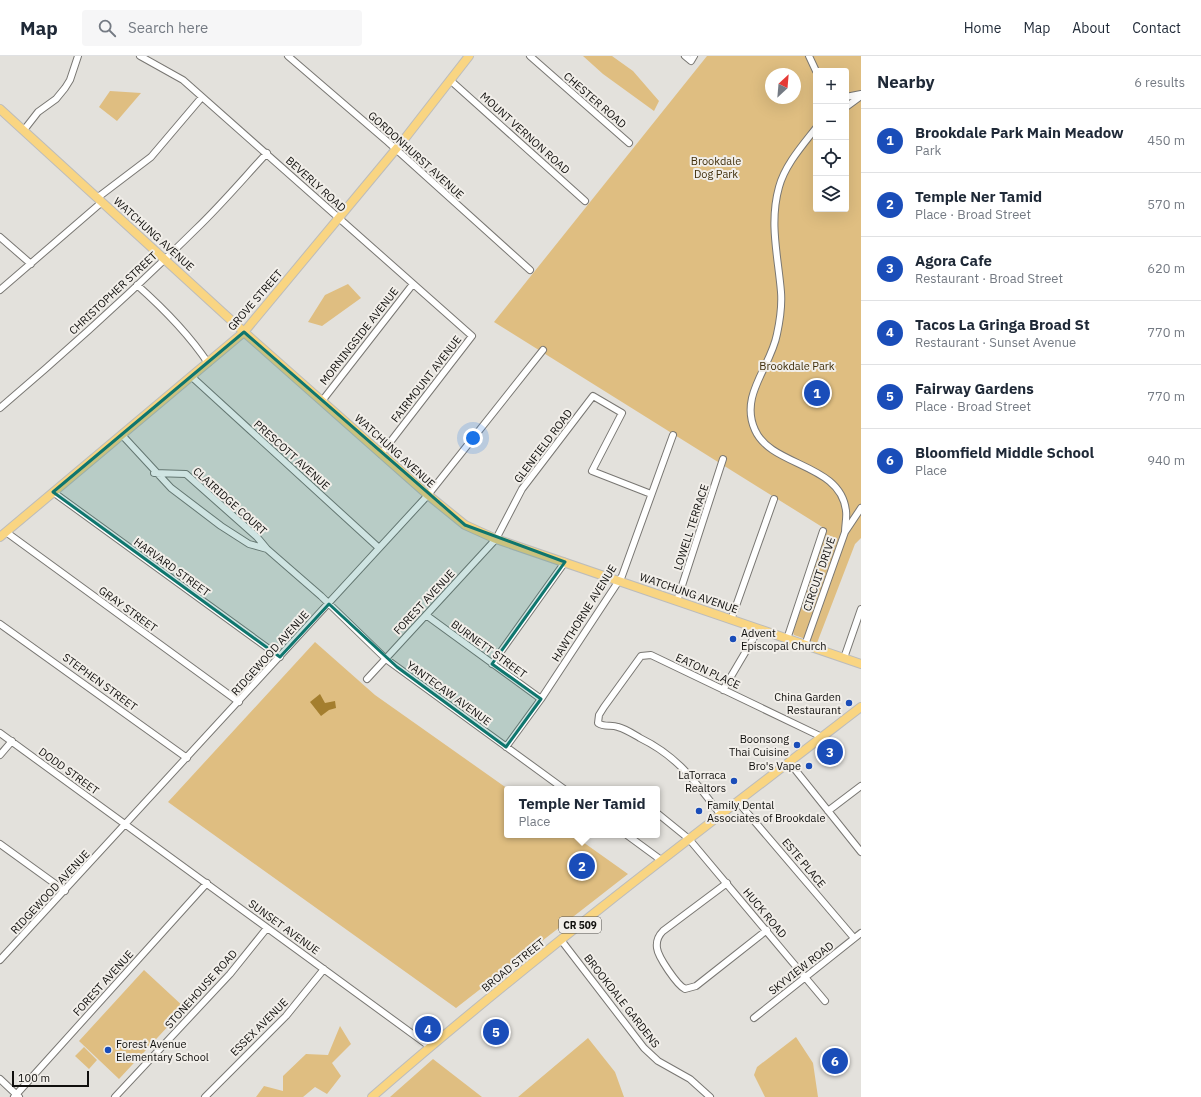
<!DOCTYPE html>
<meta charset="utf-8">
<style>
:root{--surface:#fff;--page:#f6f6f7;--text:#1f2937;--muted:#747a83;--line:#e0e1e3;--accent:#1a4db9}
body{margin:0;font-family:"IBM Plex Sans",sans-serif;background:var(--page);color:var(--text)}
.controls{position:absolute;right:12px;top:12px;display:grid;overflow:hidden;border-radius:4px;box-shadow:0 4px 16px #0002}
.controls button{width:36px;height:36px;display:grid;place-items:center;padding:0;border:0;border-bottom:1px solid var(--line);background:var(--surface);color:var(--text);font:20px sans-serif}
.compass{position:absolute;left:765px;top:12px;width:36px;height:36px;border-radius:50%;background:var(--surface);box-shadow:0 4px 16px #0002;rotate:26deg}
.scale{position:absolute;left:12px;bottom:10px;width:77px;box-sizing:border-box;padding-left:4px;border:2px solid #100f0d;border-top:0;font-size:11px;line-height:14px;white-space:nowrap;color:#100f0d;-webkit-text-stroke:3px #f1eee9;paint-order:stroke}
.you{position:absolute;left:473px;top:382px;width:14px;height:14px;margin:-10px;border:3px solid #fff;border-radius:50%;background:#1a73e8;box-shadow:0 0 0 6px #1a73e833}
.badge{display:grid;place-items:center;width:26px;height:26px;border-radius:50%;background:var(--accent);color:#fff;font-size:13px;font-weight:700}
.pin{position:absolute;translate:-50% -50%;border:2px solid #fff;box-shadow:0 1px 4px #0006}
.popup{position:absolute;left:504px;top:730px;width:156px;height:52px;box-sizing:border-box;display:grid;place-content:center;border-radius:4px;background:var(--surface);filter:drop-shadow(0 1px 3px #0005);font-size:13px;white-space:nowrap;color:var(--muted)}
.popup b{font-size:15px;color:var(--text)}
.popup::after{content:'';position:absolute;left:50%;top:100%;margin-left:-8px;border:8px solid transparent;border-top-color:var(--surface)}
.list{margin:0;padding:0;list-style:none}
h2{display:flex;justify-content:space-between;align-items:center;height:52px;margin:0;padding:0 16px;font-size:17px}
h2 small{font-size:13px;font-weight:400;color:var(--muted)}
.list li{display:grid;grid-template-columns:26px 1fr auto;gap:12px;align-items:center;box-sizing:border-box;height:64px;padding:0 16px;border-top:1px solid var(--line)}
.list b{display:block;font-size:15px;white-space:nowrap}
.list p{margin:0;font-size:13px;white-space:nowrap;color:var(--muted)}
.list em{font-size:13px;font-style:normal;color:var(--muted)}
.icon{flex:none;width:22px;height:22px;fill:none;stroke:currentColor;stroke-width:2;stroke-linecap:round;stroke-linejoin:round}
.map{position:relative;flex:none;width:861px;height:1041px;overflow:hidden}
header{display:flex;align-items:center;gap:24px;box-sizing:border-box;height:56px;padding:0 20px;background:var(--surface);border-bottom:1px solid var(--line)}
header strong{font-size:19px}
nav{display:flex;gap:22px;margin-inline-start:auto;font-size:14px}
.search{width:280px;height:36px;background:var(--page);display:flex;align-items:center;gap:10px;box-sizing:border-box;padding:0 14px;border-radius:4px;color:var(--muted);font-size:15px}
main{display:flex}
aside{flex:1;background:var(--surface)}
.map>svg:first-child{display:block}
.green{fill:#dfbe81;fill-rule:evenodd}
.water{fill:#a47e2e}
.lines{fill:none;stroke-linecap:round;stroke-linejoin:round}
.minor-casing{stroke:#797773;stroke-width:8}
.major-casing{stroke:#bcbcbb;stroke-width:10}
.minor{stroke:#fff;stroke-width:6}
.major{stroke:#f9d582;stroke-width:8}
.marked{fill:#0f766e;fill-opacity:0.2;stroke:#0f766e;stroke-width:3;stroke-linejoin:round}
.poi-dot{fill:#1a4db9;stroke:#f1eee9;stroke-width:1.5}
.labels{text-anchor:middle;dominant-baseline:central;stroke-width:4;stroke-linejoin:round;paint-order:stroke}
.shield{fill:#f1eee9;stroke:#54524f;stroke-width:1}
.shield-label{font-size:10px;font-weight:bold;fill:#100f0d}
.street-label{font-size:11px;fill:#100f0d;stroke:#f1eee9}
.park-label{font-size:11px;fill:#402f0c;stroke:#f1eee9}
.poi-label{font-size:11px;fill:#100f0d;stroke:#f1eee9;text-anchor:end}
</style>
<header>
<strong>Map</strong>
<div class="search"><svg class="icon" aria-label="search" viewBox="0 0 24 24"><circle cx="10" cy="10" r="6"/><path d="M15 15l6 6"/></svg>Search here</div>
<nav><a>Home</a><a>Map</a><a>About</a><a>Contact</a></nav>
</header>
<main>
<div class="map">
<svg width="861" height="1041" viewBox="0 0 861 1041">
<rect width="100%" height="100%" fill="#e3e1dc"/>
<path class="green" d="M583 0H612L633 15 659 45 654 55 603 18Z
M707 0H861V482L855 488 817 587 794 579 793 576 827 474 494 266ZM816 15H846V153H816ZM771 18H795V42H771Z
M110 35 141 37 117 65 99 51Z
M348 228 361 242 322 270 308 266 325 239Z
M315 586 375 639 508 733 507 779H573L628 818 456 952 168 746Z
M144 914 185 952 119 1023 79 985Z
M340 970 351 988 332 1007 341 1020 327 1038 315 1031 303 1041H256L264 1030 283 1035V1020L306 998 328 999Z
M796 981 813 1007 818 1041H765L754 1019 757 1011Z
M588 982 615 1016 624 1041H518Z
M84 991 97 1004 89 1013 75 1000Z
M433 1003 482 1041H390Z"/>
<path class="water" d="M320 638 325 647 335 645 336 652 329 654 321 660 310 646Z"/>
<g class="lines">
<g class="minor-casing">
<path id="minor" d="M140 0 183 24 472 280 381 398
M288 0 388 86 530 214
M530 0 629 87
M685 0 691 5 694 0
M809 0 816 15
M450 24 585 145
M846 41 861 38
M846 51 861 40
M816 72C802 90 785 109 779 131 769 167 778 200 781 236 782 249 780 264 777 278 771 311 739 339 755 374 771 411 841 407 846 455 847 461 845 469 845 476
M24 74 38 56 56 43 65 32 70 24 78 0
M97 142 151 101 202 41
M0 181 31 208
M137 229C164 253 188 277 208 307
M0 234 102 146
M192 321 379 492
M322 345 413 228
M0 352C67 295 133 235 196 173 221 149 243 123 267 97
M122 379 171 432 221 470 249 488 267 493
M154 417 186 418 257 481 267 493 321 540 386 603 564 733
M53 436 280 601
M6 476 239 646
M677 545 723 403
M426 559 541 643
M731 564 774 443
M0 568 187 702
M787 583 823 475
M805 589 845 476 861 452
M844 602 861 553
M492 608 565 506
M367 623 496 483 522 433 593 340 622 357 592 415 651 438
M723 634 759 573
M0 677 429 990
M506 691 541 643 622 520 673 379
M0 699 12 685
M789 706 861 796
M738 746 854 882
M828 755 861 730
M657 757 689 783 825 945
M721 759C695 726 679 701 640 682 633 678 626 673 618 671 611 668 605 672 598 667L599 659 604 651 641 600 651 599 822 681
M627 779 661 804
M0 788 65 835
M727 827 663 875C658 880 656 885 657 892 658 901 677 929 685 933L696 930 767 874
M561 884 644 992 658 1005 690 1023 710 1041
M0 904 428 439 543 294
M754 962 861 877
M0 1023 19 1041
M14 1041 207 827
M115 1041 230 918 267 872
M205 1041 286 960 324 913"/>
</g>
<g class="major-casing">
<path id="major" d="M0 53 244 276 428 439 465 469 496 483 861 608
M0 481 244 276 406 81 469 0
M372 1041C529 904 695 778 861 651"/>
</g>
<use href="#minor" class="minor"/>
<use href="#major" class="major"/>
</g>
<path class="marked" d="M244 276 465 469 565 506 492 608 541 643 506 691 397 611 329 548 280 601 53 436Z"/>
<g class="poi-dot">
<circle cx="733" cy="583" r="4"/>
<circle cx="849" cy="647" r="4"/>
<circle cx="797" cy="689" r="4"/>
<circle cx="809" cy="710" r="4"/>
<circle cx="734" cy="725" r="4"/>
<circle cx="699" cy="755" r="4"/>
<circle cx="108" cy="994" r="4"/>
</g>
<g class="labels">
<rect class="shield" x="559" y="861" width="42" height="16" rx="3"/>
<g class="shield-label">
<text x="580" y="869">CR 509</text>
</g>
<g class="street-label">
<text transform="translate(595 44) rotate(41)">CHESTER ROAD</text>
<text transform="translate(525 77) rotate(42)">MOUNT VERNON ROAD</text>
<text transform="translate(416 99) rotate(42)">GORDONHURST AVENUE</text>
<text transform="translate(316 128) rotate(42)">BEVERLY ROAD</text>
<text transform="translate(154 178) rotate(42)">WATCHUNG AVENUE</text>
<text transform="translate(113 237) rotate(-43)">CHRISTOPHER STREET</text>
<text transform="translate(255 244) rotate(-49)">GROVE STREET</text>
<text transform="translate(359 280) rotate(-52)">MORNINGSIDE AVENUE</text>
<text transform="translate(426 323) rotate(-52)">FAIRMOUNT AVENUE</text>
<text transform="translate(543 390) rotate(-53)">GLENFIELD ROAD</text>
<text transform="translate(395 395) rotate(42)">WATCHUNG AVENUE</text>
<text transform="translate(292 399) rotate(42)">PRESCOTT AVENUE</text>
<text transform="translate(230 445) rotate(42)">CLAIRIDGE COURT</text>
<text transform="translate(691 471) rotate(-72)">LOWELL TERRACE</text>
<text transform="translate(172 511) rotate(36)">HARVARD STREET</text>
<text transform="translate(819 518) rotate(-71)">CIRCUIT DRIVE</text>
<text transform="translate(689 537) rotate(19)">WATCHUNG AVENUE</text>
<text transform="translate(424 546) rotate(-47)">FOREST AVENUE</text>
<text transform="translate(128 553) rotate(36)">GRAY STREET</text>
<text transform="translate(584 557) rotate(-58)">HAWTHORNE AVENUE</text>
<text transform="translate(489 593) rotate(36)">BURNETT STREET</text>
<text transform="translate(270 597) rotate(-48)">RIDGEWOOD AVENUE</text>
<text transform="translate(708 615) rotate(25)">EATON PLACE</text>
<text transform="translate(100 626) rotate(36)">STEPHEN STREET</text>
<text transform="translate(449 637) rotate(36)">YANTECAW AVENUE</text>
<text transform="translate(69 715) rotate(36)">DODD STREET</text>
<text transform="translate(804 807) rotate(50)">ESTE PLACE</text>
<text transform="translate(50 836) rotate(-47)">RIDGEWOOD AVENUE</text>
<text transform="translate(765 857) rotate(50)">HUCK ROAD</text>
<text transform="translate(284 871) rotate(36)">SUNSET AVENUE</text>
<text transform="translate(513 909) rotate(-39)">BROAD STREET</text>
<text transform="translate(801 912) rotate(-38)">SKYVIEW ROAD</text>
<text transform="translate(103 927) rotate(-48)">FOREST AVENUE</text>
<text transform="translate(201 933) rotate(-48)">STONEHOUSE ROAD</text>
<text transform="translate(622 945) rotate(52)">BROOKDALE GARDENS</text>
<text transform="translate(259 971) rotate(-45)">ESSEX AVENUE</text>
</g>
<g class="park-label">
<text x="716" y="105">Brookdale<tspan x="716" dy="13">Dog Park</tspan></text>
<text x="797" y="310">Brookdale Park</text>
</g>
<g class="poi-label">
<text x="741" y="577" text-anchor="start">Advent<tspan x="741" dy="13">Episcopal Church</tspan></text>
<text x="841" y="641">China Garden<tspan x="841" dy="13">Restaurant</tspan></text>
<text x="789" y="683">Boonsong<tspan x="789" dy="13">Thai Cuisine</tspan></text>
<text x="801" y="710">Bro's Vape</text>
<text x="726" y="719">LaTorraca<tspan x="726" dy="13">Realtors</tspan></text>
<text x="707" y="749" text-anchor="start">Family Dental<tspan x="707" dy="13">Associates of Brookdale</tspan></text>
<text x="116" y="988" text-anchor="start">Forest Avenue<tspan x="116" dy="13">Elementary School</tspan></text>
</g>
</g>
</svg>
<div class="controls">
<button>+</button>
<button>−</button>
<button><svg class="icon" aria-label="locate" viewBox="0 0 24 24"><circle cx="12" cy="12" r="6"/><path d="M12 2v4M12 18v4M2 12h4M18 12h4"/></svg></button>
<button><svg class="icon" aria-label="layers" viewBox="0 0 24 24"><path d="M12 4l9 5-9 5-9-5zM3 14l9 5 9-5"/></svg></button>
</div>
<svg class="compass" viewBox="-18 -18 36 36"><path d="M0-13l5 13h-10z" fill="#e53935"/><path d="M0 13l5-13h-10z" fill="#747a83"/></svg>
<div class="scale">100 m</div>
<div class="you"></div>
<div class="pin badge" style="left:817px;top:337px">1</div>
<div class="pin badge" style="left:582px;top:810px">2</div>
<div class="popup"><b>Temple Ner Tamid</b>Place</div>
<div class="pin badge" style="left:830px;top:696px">3</div>
<div class="pin badge" style="left:428px;top:973px">4</div>
<div class="pin badge" style="left:496px;top:976px">5</div>
<div class="pin badge" style="left:835px;top:1005px">6</div>
</div>
<aside>
<h2>Nearby<small>6 results</small></h2>
<ul class="list">
<li><span class="badge">1</span><div><b>Brookdale Park Main Meadow</b><p>Park</p></div><em>450 m</em></li>
<li><span class="badge">2</span><div><b>Temple Ner Tamid</b><p>Place · Broad Street</p></div><em>570 m</em></li>
<li><span class="badge">3</span><div><b>Agora Cafe</b><p>Restaurant · Broad Street</p></div><em>620 m</em></li>
<li><span class="badge">4</span><div><b>Tacos La Gringa Broad St</b><p>Restaurant · Sunset Avenue</p></div><em>770 m</em></li>
<li><span class="badge">5</span><div><b>Fairway Gardens</b><p>Place · Broad Street</p></div><em>770 m</em></li>
<li><span class="badge">6</span><div><b>Bloomfield Middle School</b><p>Place</p></div><em>940 m</em></li>
</ul>
</aside>
</main>
